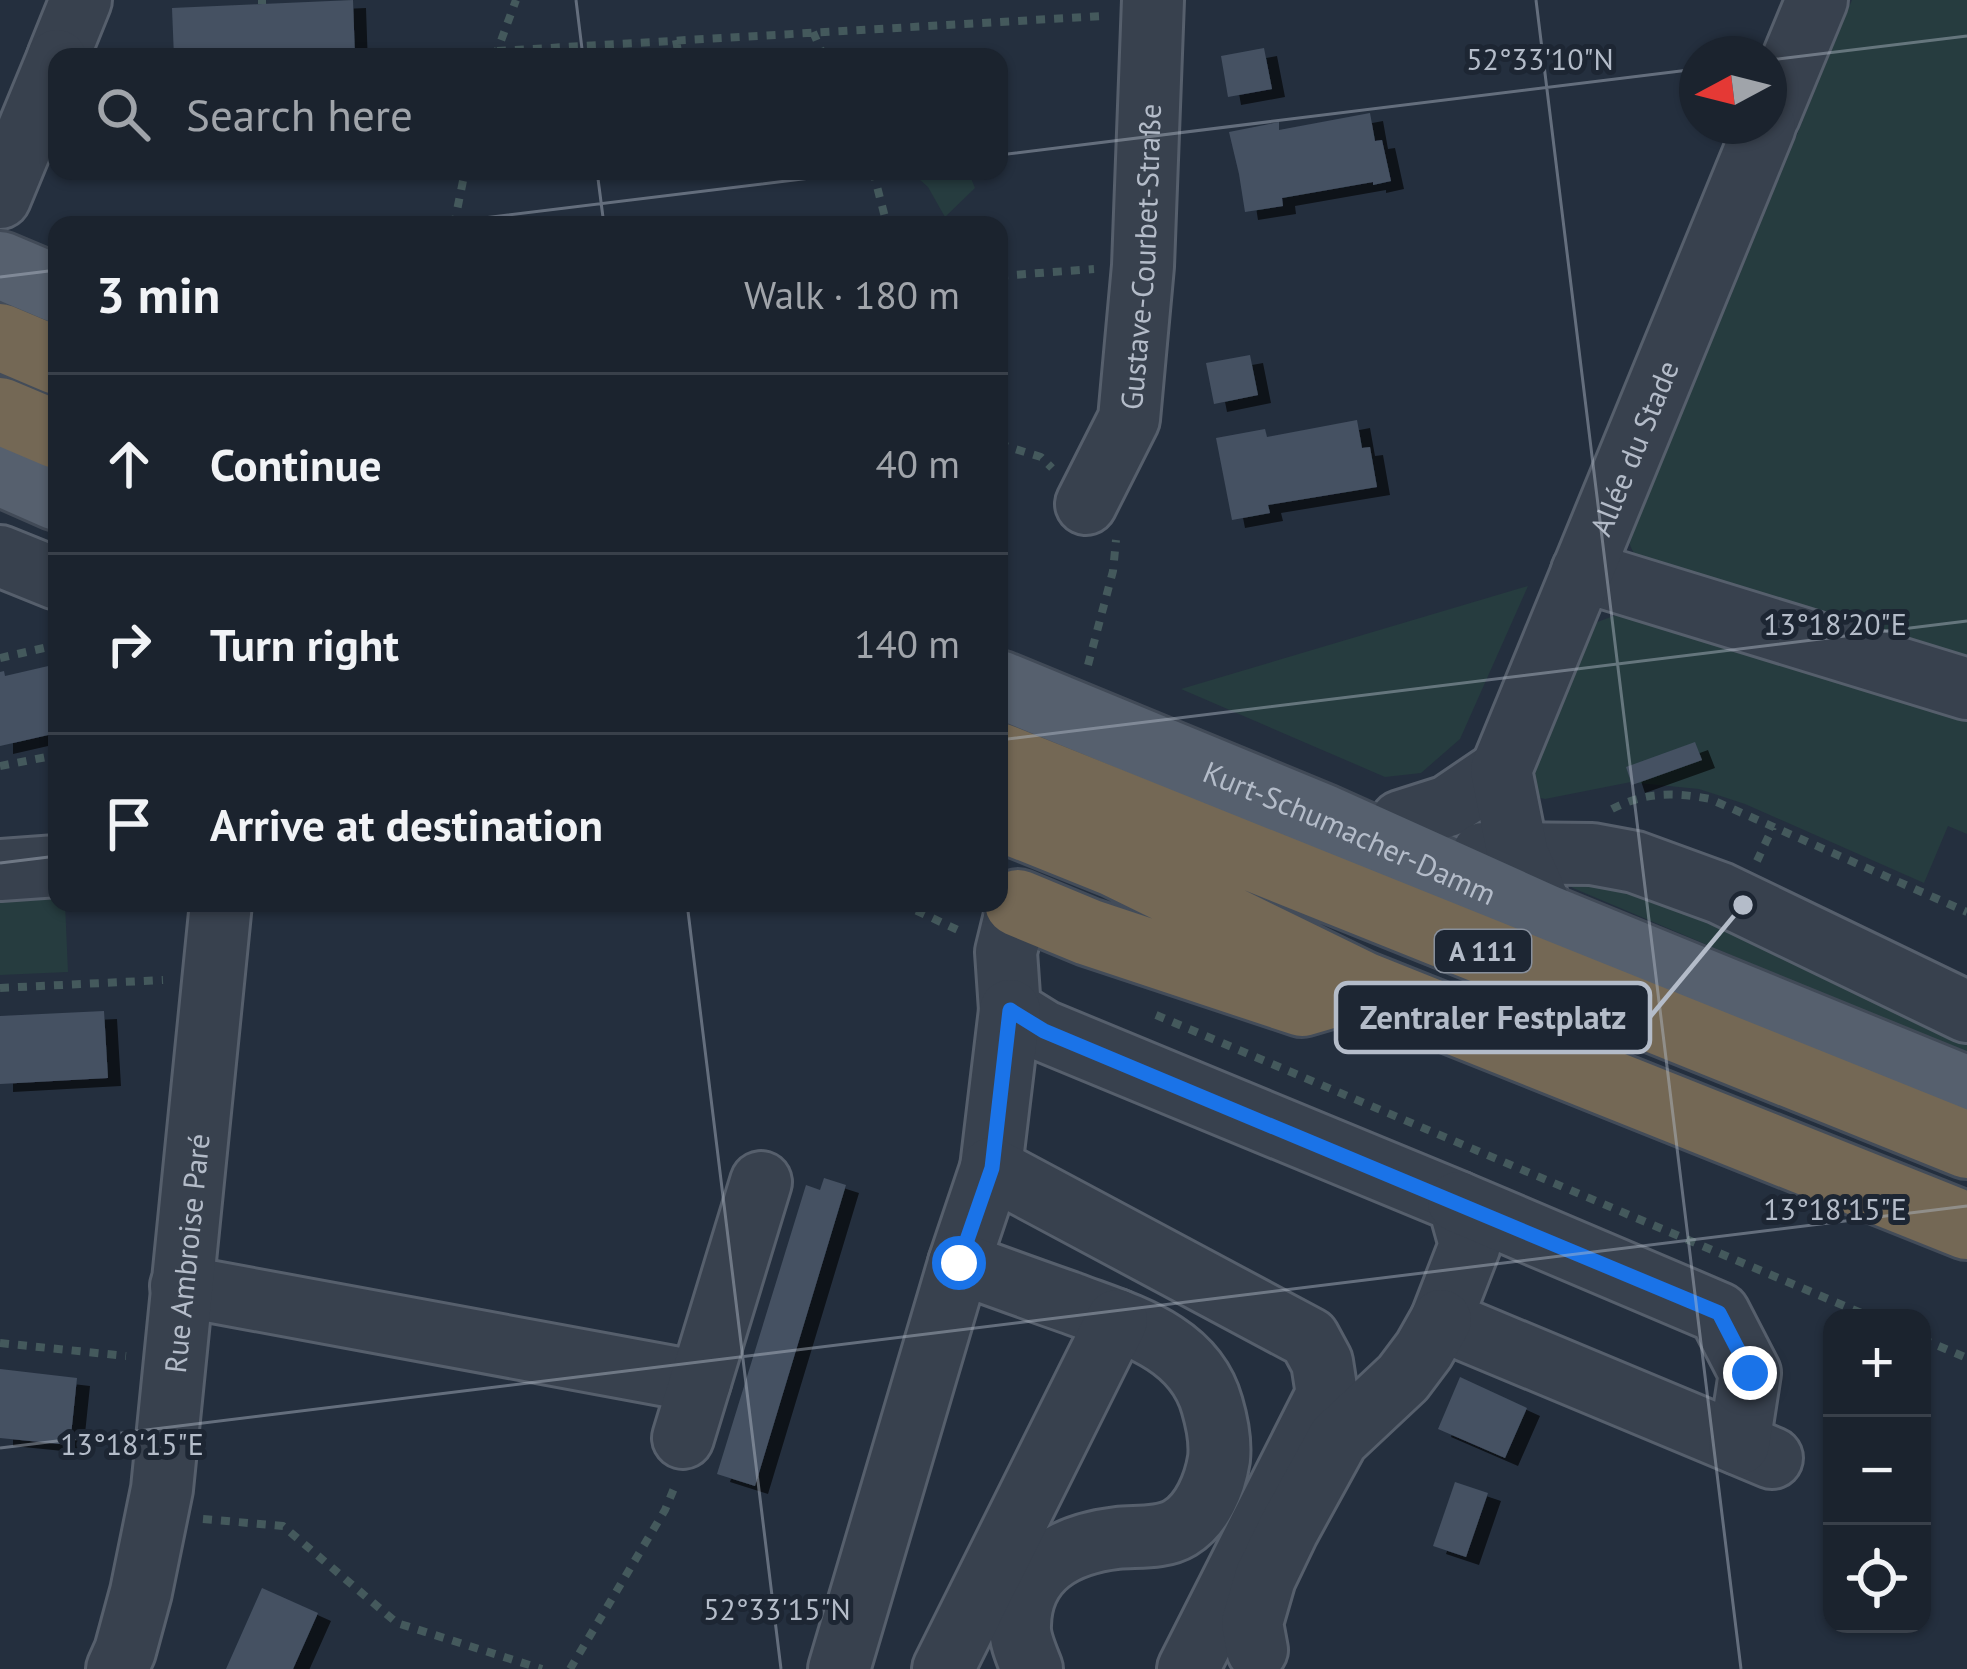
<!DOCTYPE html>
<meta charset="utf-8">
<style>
:root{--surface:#1b232e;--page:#242b36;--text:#f1f3f6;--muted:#a0a4aa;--line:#39404a}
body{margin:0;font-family:"PT Sans",sans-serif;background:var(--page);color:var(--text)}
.controls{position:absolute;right:36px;bottom:36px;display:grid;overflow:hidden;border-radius:24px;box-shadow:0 3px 9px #0004}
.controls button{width:108px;height:108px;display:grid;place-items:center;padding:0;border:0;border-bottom:3px solid var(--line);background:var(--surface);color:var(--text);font:60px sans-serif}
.compass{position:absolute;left:1679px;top:36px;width:108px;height:108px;border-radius:50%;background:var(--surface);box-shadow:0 3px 9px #0004;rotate:263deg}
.stop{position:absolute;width:36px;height:36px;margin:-27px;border:9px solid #1a73e8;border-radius:50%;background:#fff}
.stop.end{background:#1a73e8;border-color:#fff;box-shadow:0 3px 12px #0008}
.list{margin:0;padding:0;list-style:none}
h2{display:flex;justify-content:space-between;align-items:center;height:156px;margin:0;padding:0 48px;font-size:51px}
h2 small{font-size:39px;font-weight:400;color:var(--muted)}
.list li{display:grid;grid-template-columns:78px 1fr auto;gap:36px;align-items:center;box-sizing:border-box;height:180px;padding:0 48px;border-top:3px solid var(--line)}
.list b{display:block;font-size:45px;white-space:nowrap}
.list em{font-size:39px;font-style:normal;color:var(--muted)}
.icon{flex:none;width:66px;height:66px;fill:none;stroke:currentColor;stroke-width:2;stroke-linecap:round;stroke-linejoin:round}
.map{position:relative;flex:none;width:1967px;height:1669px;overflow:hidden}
.search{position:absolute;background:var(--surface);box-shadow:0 3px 9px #0004;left:48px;top:48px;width:960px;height:132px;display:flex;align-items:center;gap:30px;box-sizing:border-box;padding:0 42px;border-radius:24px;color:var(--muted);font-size:45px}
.panel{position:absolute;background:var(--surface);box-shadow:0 3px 9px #0004;left:48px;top:216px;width:960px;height:696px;border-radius:24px}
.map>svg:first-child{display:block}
.green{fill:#263c3f}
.building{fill:#455162;filter:url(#shadow)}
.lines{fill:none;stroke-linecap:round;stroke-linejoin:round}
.minor-casing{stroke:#565f6c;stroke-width:66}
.major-casing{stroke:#414a57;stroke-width:72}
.highway-casing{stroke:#434c59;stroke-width:72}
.path{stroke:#44595c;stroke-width:8;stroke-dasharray:9 9;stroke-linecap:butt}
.minor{stroke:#38414e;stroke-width:60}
.major{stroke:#56606e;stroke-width:66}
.highway{stroke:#746855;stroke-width:66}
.route{stroke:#1a73e8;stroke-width:15}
.ticks{fill:none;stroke:#b4bcc9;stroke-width:3;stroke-opacity:0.45}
.labels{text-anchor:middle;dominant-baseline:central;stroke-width:10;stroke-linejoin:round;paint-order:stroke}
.shield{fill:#1d2633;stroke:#878f9c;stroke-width:3}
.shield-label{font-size:27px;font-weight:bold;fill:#b4bcc9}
.street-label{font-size:30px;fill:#b4bcc9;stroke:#1d2633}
.ticks-label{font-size:30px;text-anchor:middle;fill:#b4bcc9;stroke:#1d2633;stroke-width:10;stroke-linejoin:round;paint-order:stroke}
.leader{fill:none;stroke:#b4bcc9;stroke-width:4.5}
.callout-dot{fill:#b4bcc9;stroke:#1d2633;stroke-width:4.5}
.callout{fill:#1d2633;stroke:#b4bcc9;stroke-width:4.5}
.callout-label{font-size:33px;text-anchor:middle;font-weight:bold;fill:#b4bcc9}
</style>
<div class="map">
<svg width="1967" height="1669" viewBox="0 0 1967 1669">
<defs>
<filter id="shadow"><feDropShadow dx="13" dy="8" stdDeviation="0" flood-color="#0009"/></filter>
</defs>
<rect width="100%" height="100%" fill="#242f3e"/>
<path class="green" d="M1852 0H1967V663L1645 565C1632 553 1628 546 1628 528L1726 308Z
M890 171H968L975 188 945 217 928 187 919 179H893Z
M1528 586 1460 739 1421 773 1385 777 1181 689Z
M1627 611 1967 713V834L1948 826 1924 883 1745 804 1699 789 1638 783 1627 767 1631 782 1545 799 1520 793 1592 624Z
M1596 870 1967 1028V1068L1879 1028 1802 985 1573 888 1561 878Z
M57 885V903H65L68 972 0 975V888Z"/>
<path class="building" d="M353 0 355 57H174L172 8Z
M1264 48 1272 89 1228 97 1221 56Z
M1370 113 1375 141 1382 140 1391 181 1373 185V182L1282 198 1283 206 1245 212 1239 174 1229 132 1279 122V130Z
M1250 355 1258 395 1214 404 1206 363Z
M1357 420 1362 448 1370 447 1377 487 1268 505 1270 513 1232 520 1216 438 1265 429 1267 437Z
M57 664V733L0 746V672L4 671 5 676Z
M1695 742 1702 760 1632 785 1626 767Z
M104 1011 108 1078 0 1084V1016Z
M824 1178 846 1185 755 1486 717 1474 806 1185 820 1190Z
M0 1369 77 1378 70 1445 0 1438Z
M1460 1377 1527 1408 1505 1458 1438 1429Z
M1455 1482 1488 1493 1466 1557 1433 1546Z
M262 1588 318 1613 293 1669H226Z"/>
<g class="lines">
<g class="minor-casing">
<g id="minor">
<path d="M58 57 81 0"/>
<path d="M1769 116 1817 0"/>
<path d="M0 198 57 60"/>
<path id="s1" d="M1086 504 1129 419 1143 266 1153 0"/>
<path d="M0 556 57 579"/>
<path d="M1582 571 1967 689"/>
<path d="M1401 821 1448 806 1501 770"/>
<path d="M1483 853 1592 854 1635 862 1720 893 1967 1012"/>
<path d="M0 870 57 866"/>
<path d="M1018 903 1006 952 1010 1010 1044 1031 1458 1202 1470 1245 1441 1320 1772 1458"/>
<path id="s2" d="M1546 918 1518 855 1501 770 1765 126"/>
<path d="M991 1168 1010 1010"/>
<path d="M1458 1202 1719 1313 1750 1373 1739 1444"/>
<path d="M959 1263 991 1168 1309 1338 1322 1362 1327 1394 1188 1669"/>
<path d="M181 1286 700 1382"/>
<path d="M683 1438 761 1182"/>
<path d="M1257 1650 1252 1623 1265 1578 1288 1530 1338 1439 1403 1378 1424 1350 1441 1320"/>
<path id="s3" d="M117 1669 125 1651 141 1592 162 1489 221 903"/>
<path d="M839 1669 959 1263C996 1276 1033 1290 1071 1303 1126 1324 1194 1341 1212 1405 1217 1422 1221 1440 1219 1459 1215 1484 1203 1514 1180 1528 1162 1539 1137 1536 1117 1538 1066 1544 1021 1567 1020 1625 1019 1639 1027 1656 1032 1669"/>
<path d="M943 1669 1117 1320"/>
</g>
</g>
<g class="major-casing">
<g id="major">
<path d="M0 265 57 289"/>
<path d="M0 472 57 497"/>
<path id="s4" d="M999 684 1324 818 1546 918 1967 1090"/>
</g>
</g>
<g class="highway-casing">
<path id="highway" d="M0 337 57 361
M0 411 57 435
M999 756 1967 1145
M999 817 1114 863 1363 985 1967 1226
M1018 903 1088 932 1302 1003 1360 986"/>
</g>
<path class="path" d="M262 0V4
M813 32 824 57
M676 40 679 57
M497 51 1103 16
M495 57 516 0
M873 171 887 225
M454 225 465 171
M999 276 1094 269
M999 444 1041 457 1052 468
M0 658 57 645
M1088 665 1113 571 1116 540
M0 766 57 755
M1612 809C1645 792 1674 792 1710 799L1967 912
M1757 861 1773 827
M900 903 960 931
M0 988 163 980
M1156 1015 1873 1318
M1922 1339 1967 1358
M0 1343 126 1356
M203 1519 283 1526 397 1623 542 1669
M570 1669 665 1510 675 1486"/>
<use href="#minor" class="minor"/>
<use href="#major" class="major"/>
<use href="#highway" class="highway"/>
</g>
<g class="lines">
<path class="route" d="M959 1263 992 1168 1010 1010 1044 1031 1719 1313 1750 1373"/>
</g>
<path class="ticks" d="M576 0 583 57M1536 0 1741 1669M1769 60 1967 36M999 155 1697 69M597 171 604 225M427 225 867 171M0 277 57 270M999 740 1967 621M0 863 57 856M687 903 781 1669M0 1448 1967 1206"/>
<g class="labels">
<rect class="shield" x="1435" y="930" width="96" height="42" rx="9"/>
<g class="shield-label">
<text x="1483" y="951">A 111</text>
</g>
<g class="street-label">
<text stroke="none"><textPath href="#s1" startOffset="258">Gustave-Courbet-Straße</textPath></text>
<text stroke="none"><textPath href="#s2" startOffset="504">Allée du Stade</textPath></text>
<text stroke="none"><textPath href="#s4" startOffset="381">Kurt-Schumacher-Damm</textPath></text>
<text stroke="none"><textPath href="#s3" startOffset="423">Rue Ambroise Paré</textPath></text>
</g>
</g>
<g class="ticks-label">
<text x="1540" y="70">52°33'10"N</text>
<text x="1835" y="635">13°18'20"E</text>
<text x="1835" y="1220">13°18'15"E</text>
<text x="132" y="1455">13°18'15"E</text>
<text x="777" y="1620">52°33'15"N</text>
</g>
<path class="leader" d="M1743 905L1650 1017"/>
<circle class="callout-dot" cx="1743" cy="905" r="12"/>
<rect class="callout" x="1336" y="983" width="314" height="69" rx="12"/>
<g class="callout-label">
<text x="1493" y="1029">Zentraler Festplatz</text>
</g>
</svg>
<div class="controls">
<button>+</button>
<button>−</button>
<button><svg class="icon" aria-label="locate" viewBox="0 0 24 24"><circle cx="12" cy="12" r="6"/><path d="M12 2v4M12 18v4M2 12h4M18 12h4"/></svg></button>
</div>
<svg class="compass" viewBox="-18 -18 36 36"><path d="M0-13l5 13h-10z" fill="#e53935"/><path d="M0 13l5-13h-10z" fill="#a0a4aa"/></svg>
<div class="stop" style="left:959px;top:1263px"></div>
<div class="stop end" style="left:1750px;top:1373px"></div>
<div class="search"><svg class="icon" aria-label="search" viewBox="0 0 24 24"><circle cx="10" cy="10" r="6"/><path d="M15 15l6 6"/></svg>Search here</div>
<section class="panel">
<h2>3 min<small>Walk · 180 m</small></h2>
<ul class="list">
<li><svg class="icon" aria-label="ahead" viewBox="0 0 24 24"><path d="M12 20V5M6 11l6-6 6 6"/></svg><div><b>Continue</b></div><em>40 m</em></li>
<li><svg class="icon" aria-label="right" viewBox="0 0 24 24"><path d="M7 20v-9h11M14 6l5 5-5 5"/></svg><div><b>Turn right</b></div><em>140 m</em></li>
<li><svg class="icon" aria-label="arrive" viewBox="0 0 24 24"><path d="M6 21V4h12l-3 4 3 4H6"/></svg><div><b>Arrive at destination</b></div></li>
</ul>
</section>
</div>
